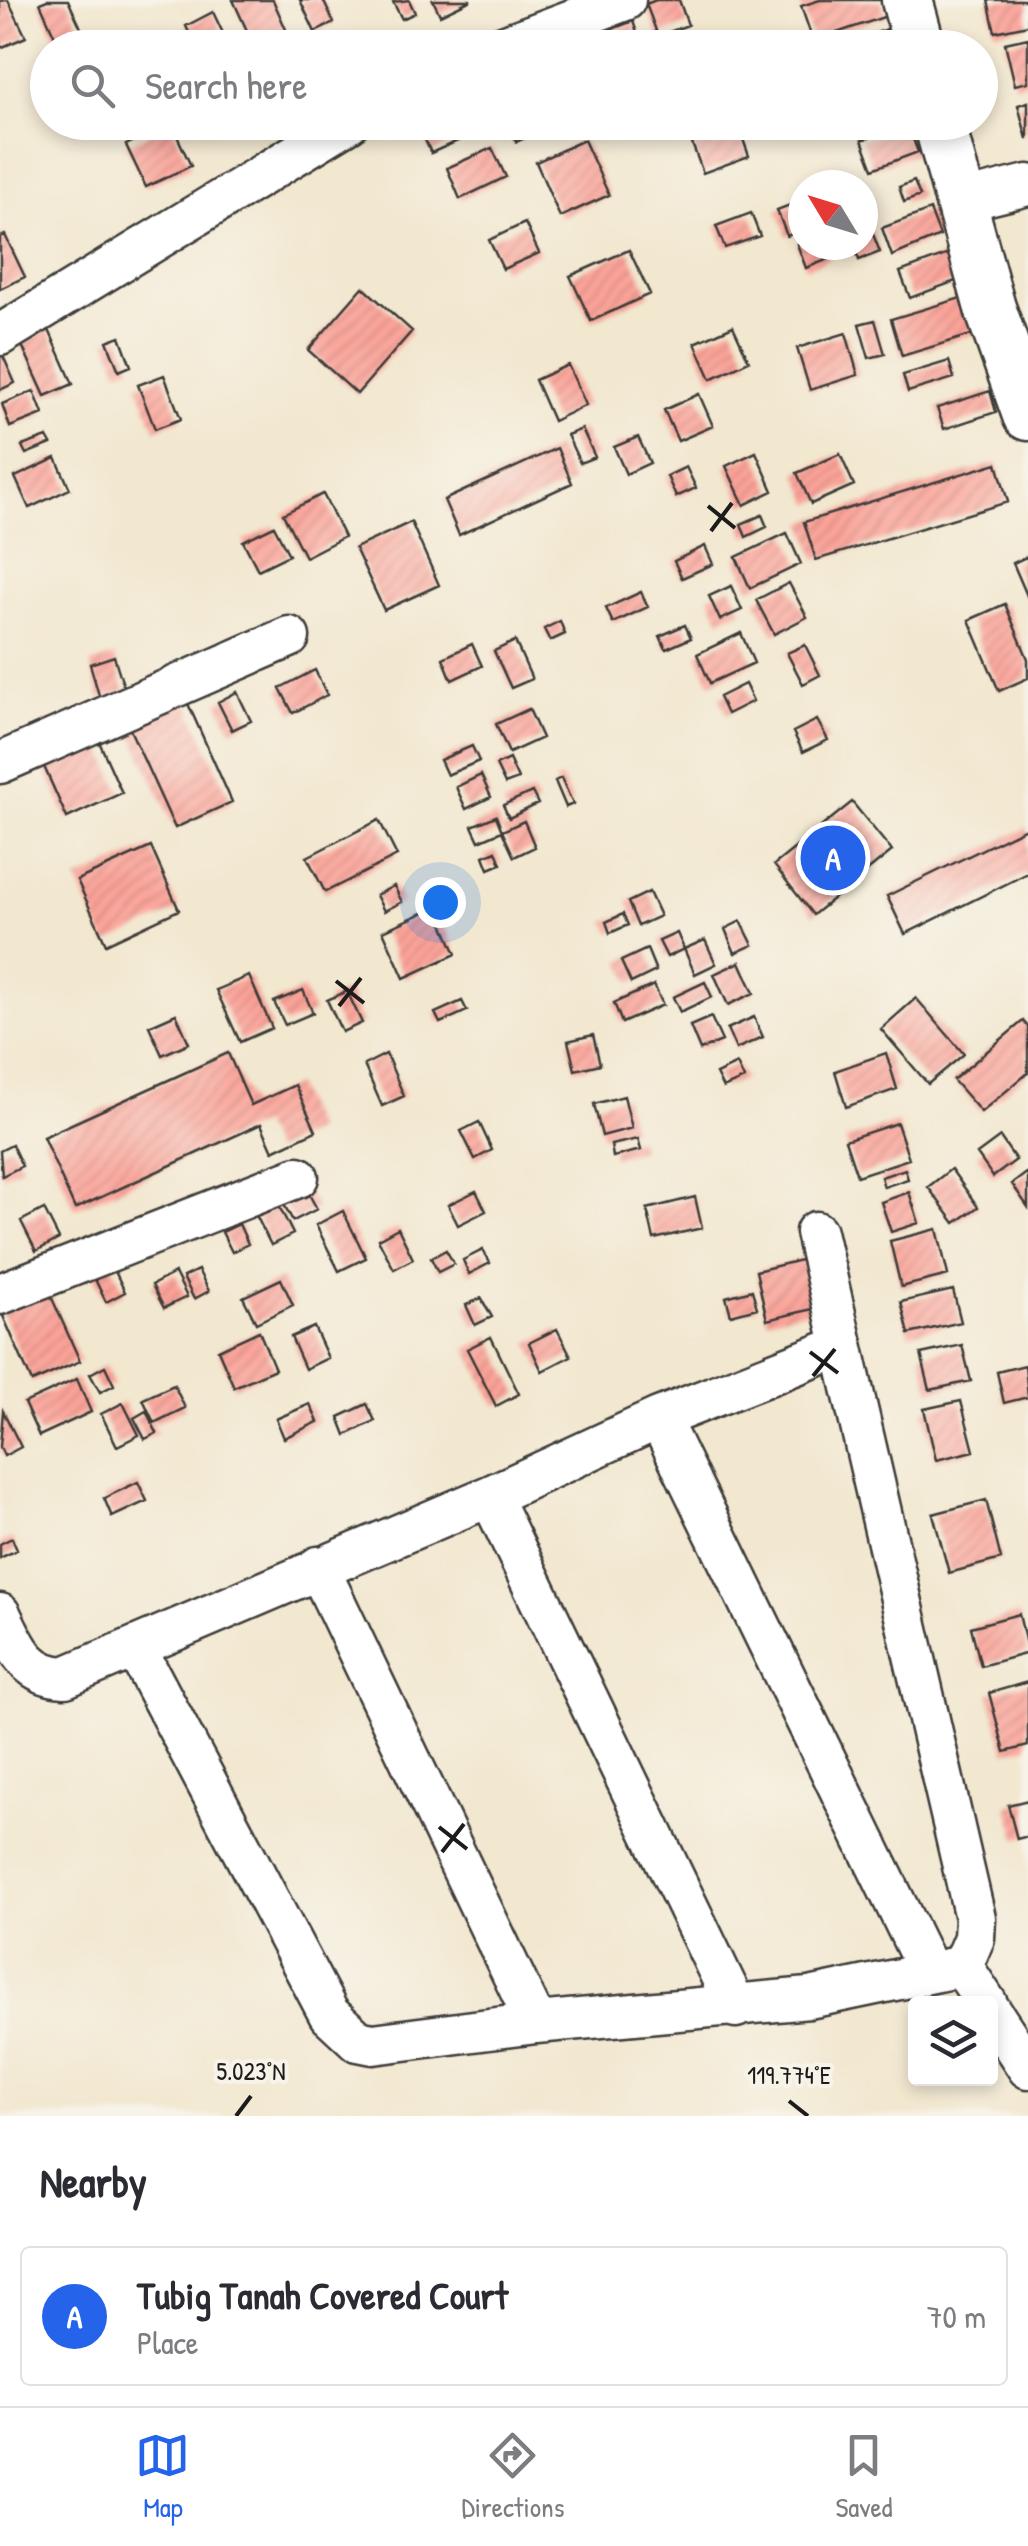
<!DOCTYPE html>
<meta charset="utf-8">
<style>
:root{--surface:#fff;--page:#f2f2f3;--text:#2b2b33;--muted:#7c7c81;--line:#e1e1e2;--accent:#2563eb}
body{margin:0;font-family:"Patrick Hand",sans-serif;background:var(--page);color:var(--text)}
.controls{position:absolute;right:30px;bottom:30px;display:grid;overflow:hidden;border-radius:10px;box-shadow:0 5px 15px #0003}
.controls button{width:90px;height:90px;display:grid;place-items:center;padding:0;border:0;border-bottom:2px solid var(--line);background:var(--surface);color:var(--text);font:50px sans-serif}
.compass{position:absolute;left:788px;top:170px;width:90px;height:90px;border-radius:50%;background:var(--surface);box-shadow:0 5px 15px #0003;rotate:308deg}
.you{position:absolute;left:440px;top:902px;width:35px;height:35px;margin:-25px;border:8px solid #fff;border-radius:50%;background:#1a73e8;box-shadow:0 0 0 15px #1a73e833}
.badge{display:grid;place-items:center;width:65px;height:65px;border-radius:50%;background:var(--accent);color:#fff;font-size:32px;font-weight:700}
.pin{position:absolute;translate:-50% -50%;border:5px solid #fff;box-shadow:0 2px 10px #0006}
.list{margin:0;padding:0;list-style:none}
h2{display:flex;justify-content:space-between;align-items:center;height:130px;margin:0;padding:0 40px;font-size:42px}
h2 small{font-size:32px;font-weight:400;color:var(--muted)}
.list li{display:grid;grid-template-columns:65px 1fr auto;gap:30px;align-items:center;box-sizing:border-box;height:140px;margin:0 20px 20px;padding:0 20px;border:2px solid var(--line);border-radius:10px}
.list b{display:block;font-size:38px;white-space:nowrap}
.list p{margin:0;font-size:32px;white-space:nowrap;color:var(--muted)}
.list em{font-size:32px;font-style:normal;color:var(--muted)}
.icon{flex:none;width:55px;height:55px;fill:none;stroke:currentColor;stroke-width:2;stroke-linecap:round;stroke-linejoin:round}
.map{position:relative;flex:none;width:1028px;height:2116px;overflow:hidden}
.search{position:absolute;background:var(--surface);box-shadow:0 5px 15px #0003;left:30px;right:30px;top:30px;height:110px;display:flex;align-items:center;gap:25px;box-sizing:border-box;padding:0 35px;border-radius:55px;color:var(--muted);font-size:38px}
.sheet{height:290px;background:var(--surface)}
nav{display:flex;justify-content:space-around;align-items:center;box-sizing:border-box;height:140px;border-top:2px solid var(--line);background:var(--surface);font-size:28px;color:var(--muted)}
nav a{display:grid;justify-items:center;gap:5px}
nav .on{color:var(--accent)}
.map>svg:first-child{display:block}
.building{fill:url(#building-hatch)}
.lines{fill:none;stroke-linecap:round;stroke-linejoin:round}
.minor-casing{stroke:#3c3a37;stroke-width:45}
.tertiary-casing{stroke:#3c3a37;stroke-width:55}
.minor{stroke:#fff;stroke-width:40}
.tertiary{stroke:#fff;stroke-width:50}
.ticks{fill:none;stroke:#1c1c1c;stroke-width:4}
.ticks-label{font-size:25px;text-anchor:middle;fill:#1c1c1c;stroke:#f7f3e8;stroke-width:8;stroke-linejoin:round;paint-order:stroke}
</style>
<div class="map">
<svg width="1028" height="2116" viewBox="0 0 1028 2116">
<defs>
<pattern id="building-hatch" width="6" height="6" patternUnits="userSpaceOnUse" patternTransform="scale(2.5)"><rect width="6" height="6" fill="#fba399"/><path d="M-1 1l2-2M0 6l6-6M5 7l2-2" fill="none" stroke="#d78c83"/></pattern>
</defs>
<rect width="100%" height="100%" fill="#f7f3e8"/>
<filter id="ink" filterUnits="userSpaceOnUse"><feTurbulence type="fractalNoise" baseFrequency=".01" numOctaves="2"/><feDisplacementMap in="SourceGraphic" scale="20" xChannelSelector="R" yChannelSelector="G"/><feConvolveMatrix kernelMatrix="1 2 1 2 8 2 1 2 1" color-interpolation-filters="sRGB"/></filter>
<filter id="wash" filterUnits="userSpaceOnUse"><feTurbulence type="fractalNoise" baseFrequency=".0048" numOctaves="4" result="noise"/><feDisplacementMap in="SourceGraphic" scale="40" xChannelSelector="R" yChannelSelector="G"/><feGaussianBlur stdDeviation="2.25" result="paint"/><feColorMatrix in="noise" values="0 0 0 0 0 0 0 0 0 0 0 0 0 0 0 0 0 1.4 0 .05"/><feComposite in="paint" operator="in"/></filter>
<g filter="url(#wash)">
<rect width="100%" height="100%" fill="#f2e7cf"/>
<g id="blocks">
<path class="building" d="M8 0 26 37 0 48V1Z
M47 0H68L86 39 60 48 40 3Z
M233 0H273L288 34 255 48Z
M300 0H323L334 23 315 32Z
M409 0 415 13 402 19 393 2Z
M433 0H471L440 15Z
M656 0H679L688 25 658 36 646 4Z
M820 0H881L887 16 813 41 801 6Z
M988 0H1028V25L995 32Z
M213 12 230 48H196L186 26Z
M633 21 642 48H583L581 41Z
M893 27 900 48H836V47Z
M157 35 163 48H142L140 43Z
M1028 38V82L1015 85 1005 43Z
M1028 102V139H1027L1018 105Z
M417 122H481L484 129 431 153Z
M507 122H537L540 131 516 142Z
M684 122H737L749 156 703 173Z
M171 123 191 166 146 187 126 145Z
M907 123 918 152 873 169 862 140Z
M584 140 609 195 560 217 536 162Z
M492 148 506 177 460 199 447 168Z
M861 177 874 213 863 218V185H841Z
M914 181 920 196 904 202 899 187Z
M803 200V230L787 236 777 210Z
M930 210 940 236 892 256 882 228Z
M751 213 760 236 725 248 716 226Z
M525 223 539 253 503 269 489 240Z
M871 229 880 252 859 260 854 245H863V233Z
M5 235 25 277 0 289V237Z
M803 242 824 245 829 259 806 268 797 244Z
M629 250 650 294 591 321 570 276Z
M951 253 961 279 910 298 900 272Z
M363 287 412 331 357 394 308 350Z
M971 295 981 332 902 356 891 319Z
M875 320 885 354 869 358 859 324Z
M733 326 749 361 711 379 695 343Z
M49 330 73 384 45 396 21 343Z
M846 333 858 375 810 390 797 348Z
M120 336 131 366 119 371 107 341Z
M0 349 15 383 0 390Z
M949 361 954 378 908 392 903 375Z
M568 365 586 405 553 421 535 380Z
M164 375 181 419 155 429 138 385Z
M34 391 43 414 10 427 2 404Z
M990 391 996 412 944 429 937 408Z
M699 394 713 426 678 441 664 410Z
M582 429 595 457 580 463 567 435Z
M47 437 51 444 26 454 22 446Z
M638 437 650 463 626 474 614 447Z
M557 448 572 483 459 535 444 500Z
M756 452 773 491 744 505 726 466Z
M840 454 854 485 811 504 797 473Z
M56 458 70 489 29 508 15 477Z
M997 463 1008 502 816 560 804 522Z
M686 467 696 488 676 497 667 476Z
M323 494 344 537 305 557 283 514Z
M762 515 767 527 746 537 741 524Z
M411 522 439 585 384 610 355 548Z
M274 526 289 555 258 570 243 541Z
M787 533 801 564 750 588 736 557Z
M705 546 713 564 682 578 674 561Z
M1028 556V598L1013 563Z
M789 583 807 617 774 634 756 600Z
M731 586 742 610 720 620 709 596Z
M641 592 648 607 613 623 606 608Z
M1005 604 1028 659V678L999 691 969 620Z
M560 621 565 634 550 641 544 629Z
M685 625 691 638 666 649 660 636Z
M741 633 754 663 710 683 697 654Z
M515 641 532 679 511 688 494 651Z
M472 644 482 666 452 680 443 658Z
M805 645 820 675 803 684 787 653Z
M114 656 125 691 100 699 90 664Z
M315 670 327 695 293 713 280 688Z
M745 684 753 701 727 714 719 697Z
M237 692 251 721 232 730 218 702Z
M185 697 232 802 175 828 127 723Z
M529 709 542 738 509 753 496 724Z
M817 720 828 740 803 752 793 732Z
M97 737 122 793 67 818 42 762Z
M472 746 479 761 447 775 440 760Z
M509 759 518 779 505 784 496 765Z
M481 775 491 797 466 809 456 787Z
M561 778 573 804 566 807 555 781Z
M532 792 538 804 509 818 503 805Z
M852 802 892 851 813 915 774 865Z
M496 816 502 831 479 841 472 826Z
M379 820 397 856 325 892 307 857Z
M524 821 535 847 514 857 502 831Z
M1028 827V873L905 934 887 896Z
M151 847 179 910 106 944 77 880Z
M496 851 501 864 489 869 484 856Z
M394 886 402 902 384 911 376 895Z
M649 892 660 916 638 926 628 902Z
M436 907 456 954 404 978 383 931Z
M623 914 628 925 610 933 606 922Z
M741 921 753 945 735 953 725 929Z
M677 933 684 949 667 957 659 941Z
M705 940 716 964 695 974 684 949Z
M647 949 656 971 631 983 621 961Z
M740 962 754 993 728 1005 714 974Z
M249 976 272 1028 240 1042 216 990Z
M705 982 712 997 680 1012 673 997Z
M654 985 663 1005 622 1023 614 1003Z
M303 990 313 1013 285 1025 274 1002Z
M347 991 362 1023 342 1032 327 1000Z
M916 998 964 1054 928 1084 881 1029Z
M462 1001 467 1011 440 1023 435 1013Z
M176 1014 189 1043 162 1055 149 1026Z
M711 1017 722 1041 700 1050 690 1026Z
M754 1017 763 1037 736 1049 727 1029Z
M1023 1021 1028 1027V1073L981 1112 953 1080Z
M593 1035 600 1064 575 1070 568 1041Z
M228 1053 251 1105 295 1085 316 1131 273 1151 261 1124 75 1209 43 1137Z
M886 1053 897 1089 846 1107 835 1071Z
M386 1054 404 1096 382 1106 364 1065Z
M737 1064 744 1079 723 1088 716 1074Z
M624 1096 632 1128 602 1136 594 1104Z
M479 1122 492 1150 475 1159 461 1131Z
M897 1123 909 1159 857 1176 845 1140Z
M1000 1137 1016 1160 993 1177 977 1154Z
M638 1139 641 1150 613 1157 611 1145Z
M12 1145 22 1166 2 1176 0 1151Z
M905 1169 908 1179 884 1187 881 1177Z
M951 1169 978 1207 955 1223 928 1187Z
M1028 1172V1207L1012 1184Z
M304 1185 317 1209 293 1221 280 1197Z
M476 1191 486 1211 458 1225 448 1205Z
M909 1192 919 1223 891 1232 881 1202Z
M695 1197 702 1228 654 1239 647 1209Z
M278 1204 293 1234 271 1245 256 1215Z
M44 1209 59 1239 36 1251 21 1221Z
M343 1211 366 1258 339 1271 316 1225Z
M239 1224 248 1244 232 1252 222 1232Z
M398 1228 413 1259 394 1269 378 1239Z
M937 1229 948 1275 901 1287 890 1241Z
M446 1250 454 1264 438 1272 431 1258Z
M483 1250 490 1263 469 1274 463 1260Z
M809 1258 821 1307 767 1320 756 1271Z
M109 1259 125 1292 106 1302 90 1269Z
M198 1270 209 1291 194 1299 183 1277Z
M175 1273 187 1297 164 1308 152 1285Z
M281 1279 293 1305 256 1323 243 1297Z
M47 1287 80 1361 32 1382 0 1309Z
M752 1290 757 1308 731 1315 726 1297Z
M953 1290 961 1322 909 1334 901 1302Z
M481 1298 492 1317 475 1325 466 1305Z
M314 1327 328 1358 305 1369 291 1337Z
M557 1329 571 1356 542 1371 529 1343Z
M259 1331 275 1369 234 1387 218 1350Z
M491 1337 519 1394 496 1406 467 1349Z
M962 1345 971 1381 930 1390 921 1354Z
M1025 1365 1028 1397 1004 1403 997 1372Z
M105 1366 114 1385 100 1392 90 1374Z
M77 1379 91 1412 39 1436 24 1403Z
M174 1385 185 1408 154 1423 143 1399Z
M961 1401 974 1451 936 1460 924 1409Z
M123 1403 139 1435 117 1446 101 1414Z
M310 1404 318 1422 284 1438 276 1419Z
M367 1404 375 1421 346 1435 339 1417Z
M3 1411 21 1447 4 1456 0 1447Z
M146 1411 157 1433 145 1439 134 1418Z
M138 1482 147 1501 112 1517 104 1498Z
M986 1500 1001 1559 949 1573 933 1514Z
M12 1538 17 1550 0 1558V1544Z
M1019 1614 1028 1653 981 1666 971 1627Z
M1028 1682V1746L1005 1752 989 1693Z
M1028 1800V1836L1017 1839 1008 1805Z"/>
</g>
</g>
<g filter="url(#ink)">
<use href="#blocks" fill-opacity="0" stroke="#3c3a37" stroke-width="2.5"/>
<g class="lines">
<g class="minor-casing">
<path id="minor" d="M498 48 625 0
M959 202 1028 185
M0 335 349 122
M0 763 289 637
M816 1232 975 1918 974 1938 962 1966
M0 1294 298 1177
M659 1418 928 1970
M490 1496 736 2007
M318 1567 536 2023
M0 1614C16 1646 25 1675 65 1677L490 1496 659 1418 842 1346
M136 1649 329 2014 358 2041 373 2044 536 2023 809 1998 962 1966 987 2004
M990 2010 1028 2068"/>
</g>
<g class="tertiary-casing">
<path id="tertiary" d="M907 0 920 48
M939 122 990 308 1028 415"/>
</g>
<use href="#minor" class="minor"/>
<use href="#tertiary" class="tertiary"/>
</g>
</g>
<path class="ticks" d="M708 506 735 528M711 531 732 503M336 981 364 1003M339 1006 361 978M810 1352 838 1373M813 1376 835 1349M439 1827 467 1849M442 1852 464 1824M789 2101 808 2116M236 2116 251 2096"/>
<g class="ticks-label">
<text x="251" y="2080">5.023°N</text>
<text x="789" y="2084">119.774°E</text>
</g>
</svg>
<div class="controls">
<button><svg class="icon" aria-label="layers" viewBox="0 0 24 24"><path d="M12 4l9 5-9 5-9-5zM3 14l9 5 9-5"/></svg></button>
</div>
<svg class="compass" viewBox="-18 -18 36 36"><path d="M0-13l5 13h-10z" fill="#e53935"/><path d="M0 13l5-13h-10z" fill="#7c7c81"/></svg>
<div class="you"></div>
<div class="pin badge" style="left:833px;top:858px">A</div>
<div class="search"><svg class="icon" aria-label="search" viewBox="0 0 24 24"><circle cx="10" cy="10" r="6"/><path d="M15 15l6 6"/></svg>Search here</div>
</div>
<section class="sheet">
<h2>Nearby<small></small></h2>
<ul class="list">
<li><span class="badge">A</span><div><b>Tubig Tanah Covered Court</b><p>Place</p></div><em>70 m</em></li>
</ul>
</section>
<nav>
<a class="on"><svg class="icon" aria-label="map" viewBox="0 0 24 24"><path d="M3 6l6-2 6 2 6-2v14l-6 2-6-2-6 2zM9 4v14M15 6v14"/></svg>Map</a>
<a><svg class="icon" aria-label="directions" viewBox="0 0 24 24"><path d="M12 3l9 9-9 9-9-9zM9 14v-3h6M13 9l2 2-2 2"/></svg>Directions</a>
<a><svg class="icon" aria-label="saved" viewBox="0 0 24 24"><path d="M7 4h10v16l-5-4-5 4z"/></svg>Saved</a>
</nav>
